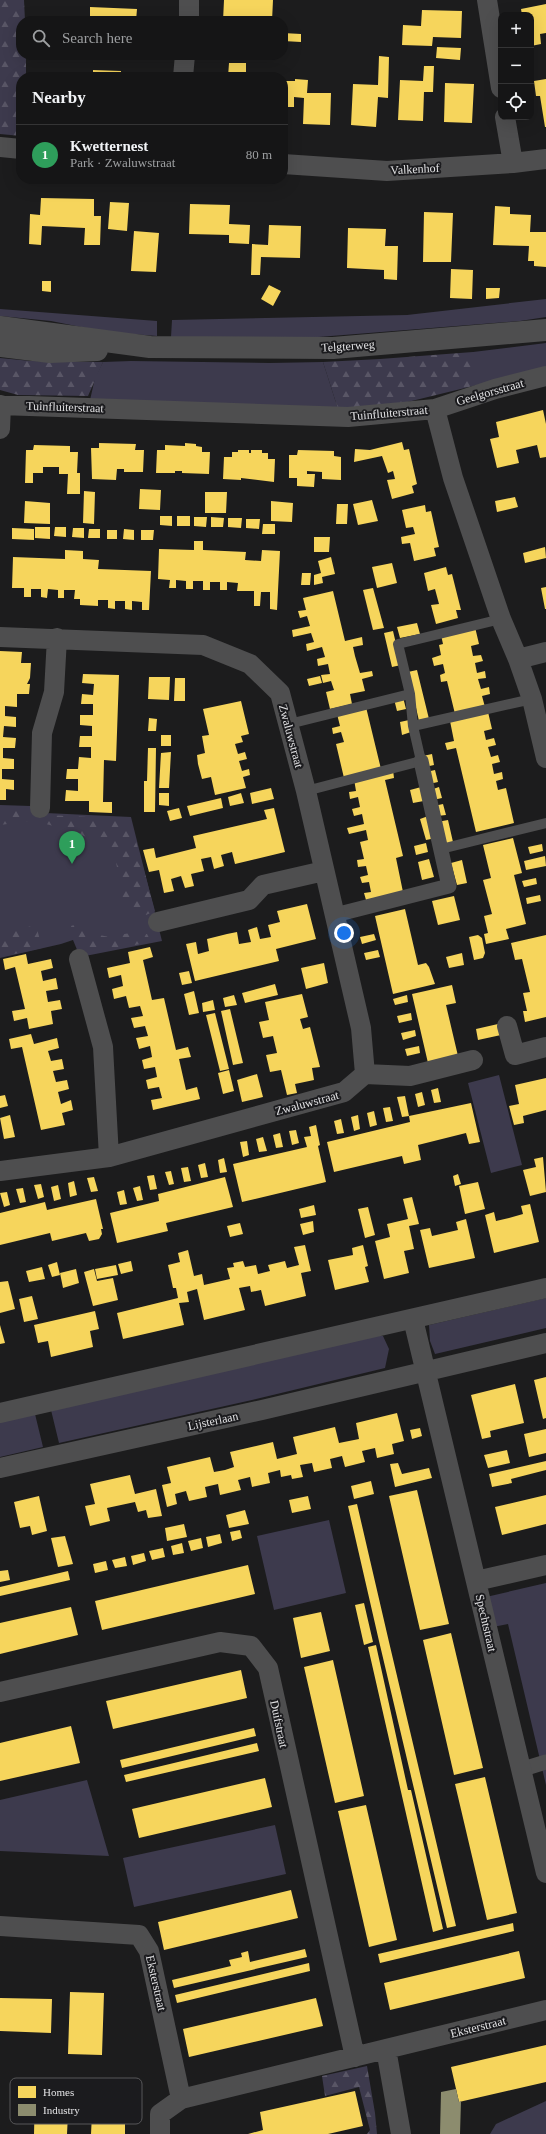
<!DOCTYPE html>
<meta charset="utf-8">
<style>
:root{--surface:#151516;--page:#1e1e1f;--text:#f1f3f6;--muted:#9d9fa1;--line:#343435;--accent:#9d9d9e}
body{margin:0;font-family:"Times New Roman",serif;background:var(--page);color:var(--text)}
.controls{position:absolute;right:12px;top:12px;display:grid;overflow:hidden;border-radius:8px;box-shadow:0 4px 16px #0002}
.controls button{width:36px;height:36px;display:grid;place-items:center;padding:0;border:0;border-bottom:1px solid var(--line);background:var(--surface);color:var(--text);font:20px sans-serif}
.you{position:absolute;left:344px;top:933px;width:14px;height:14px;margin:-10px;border:3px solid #fff;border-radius:50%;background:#1a73e8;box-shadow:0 0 0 6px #1a73e833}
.badge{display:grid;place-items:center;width:26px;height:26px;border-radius:50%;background:var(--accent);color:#fff;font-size:13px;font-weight:700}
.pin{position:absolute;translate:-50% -33px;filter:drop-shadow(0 1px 2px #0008)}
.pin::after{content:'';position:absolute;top:21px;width:14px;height:12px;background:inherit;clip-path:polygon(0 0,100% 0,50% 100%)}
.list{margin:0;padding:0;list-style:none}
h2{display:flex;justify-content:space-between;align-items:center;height:52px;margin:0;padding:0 16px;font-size:17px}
h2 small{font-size:13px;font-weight:400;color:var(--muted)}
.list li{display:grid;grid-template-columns:26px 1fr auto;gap:12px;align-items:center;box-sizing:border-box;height:60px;padding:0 16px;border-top:1px solid var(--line)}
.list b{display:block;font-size:15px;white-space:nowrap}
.list p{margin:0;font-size:13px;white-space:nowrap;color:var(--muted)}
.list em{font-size:13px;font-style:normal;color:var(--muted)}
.icon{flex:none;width:22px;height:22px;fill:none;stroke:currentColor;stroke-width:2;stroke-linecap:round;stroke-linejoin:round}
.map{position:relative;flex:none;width:546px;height:2134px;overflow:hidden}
.search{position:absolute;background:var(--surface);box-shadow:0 4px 16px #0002;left:16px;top:16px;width:272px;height:44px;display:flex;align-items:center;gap:10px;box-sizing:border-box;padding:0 14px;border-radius:16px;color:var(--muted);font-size:15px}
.panel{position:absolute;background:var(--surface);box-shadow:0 4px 16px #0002;left:16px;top:72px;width:272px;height:112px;border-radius:16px}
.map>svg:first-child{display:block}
.green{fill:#3d3a4d}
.forest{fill:url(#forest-firs)}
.homes{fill:#f6d55c}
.industry{fill:#8c8c6e}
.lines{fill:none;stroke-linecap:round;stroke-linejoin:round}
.service{stroke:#4e4e4f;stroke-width:10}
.pedestrian{stroke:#4e4e4f;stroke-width:15}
.minor{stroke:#4e4e4f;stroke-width:20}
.tertiary{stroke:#4e4e4f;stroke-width:22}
.labels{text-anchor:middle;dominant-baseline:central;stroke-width:4;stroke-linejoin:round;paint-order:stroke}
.street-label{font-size:12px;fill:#e2e2e4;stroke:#1b1b1e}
.key{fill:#1b1b1e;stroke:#575759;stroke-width:1}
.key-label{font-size:11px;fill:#e2e2e4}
</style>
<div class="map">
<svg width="546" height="2134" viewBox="0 0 546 2134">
<defs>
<pattern id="forest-firs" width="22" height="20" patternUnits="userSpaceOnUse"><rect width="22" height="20" fill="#3d3a4d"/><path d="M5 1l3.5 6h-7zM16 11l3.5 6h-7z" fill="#595666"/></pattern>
</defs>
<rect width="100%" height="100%" fill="#1c1c1d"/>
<path class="green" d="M546 299V317L520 321 306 338 171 337 172 320 407 315Z
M0 309 157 321V336L106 332 51 321 0 316Z
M546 343V369L473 386V352Z
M131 361 270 363 323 362 338 409 90 400 95 378 103 362Z
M0 805 31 806 46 813 131 817 162 941 80 957 73 940 61 944 0 958Z
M499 1075 522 1165 491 1173 468 1083Z
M546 1298V1328L435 1354 430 1341 429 1325Z
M364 1336H383L389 1349 385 1368 252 1400 59 1443 51 1410Z
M35 1414 43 1447 0 1457V1422Z
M329 1520 346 1593 274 1610 257 1536Z
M546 1583V1785L508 1624 493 1627 486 1597Z
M87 1780 109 1856 0 1851V1800Z
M275 1825 286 1874 134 1907 123 1858Z
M546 2101V2134H490L496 2124Z"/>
<path class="forest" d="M0 0H24L25 21H21V55H26V77H21V136L0 134Z
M473 352V386L391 406 338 409 323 362 380 359Z
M0 358 31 361 103 362 88 396 18 395 0 390Z
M0 807 30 808 29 821 0 825Z
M46 815 130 819 155 911 146 915 119 904 120 883 114 852C92 836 68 830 42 823Z
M84 922 90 933 109 937 130 933 147 934 151 942 81 955 71 926Z
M36 925 42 948 0 957V934Z
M367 2066 375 2113 377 2134H367L370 2130 359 2087 325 2096 322 2076Z"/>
<path class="homes" d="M224 0H273L272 21H223Z
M546 4V33L540 34 541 44 531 46V15H522L521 9Z
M90 7 137 9 136 21H90Z
M422 10 462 11 461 38 433 37 432 46 402 45 403 25 421 26Z
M283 33 301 34V42L283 41Z
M437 47 461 48 460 60 436 58Z
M104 55H138V60L103 58Z
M379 56 389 57 388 98 378 97 376 127 351 125 353 84 378 85Z
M229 63H246V77H228Z
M424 66H434L433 92H424L423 121 398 120 400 80 423 81Z
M93 70 121 71V77H93Z
M295 79 308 80 307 93H331L330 125 303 124 304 98 294 97V107H285L283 119V81H295Z
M546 79V127H545L540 96H536L534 81Z
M445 83 474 84 472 123 444 122Z
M107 179H119V183H107Z
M41 198 94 199V216H101L100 245H84L85 228 42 226 41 245 29 244 30 214 40 215Z
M110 202 129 203 127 231 108 229Z
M190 204 230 205 229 224 250 225 249 244 229 243V235L189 234Z
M495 206 510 207V214L531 215 530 232H546V267L534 266V261H528L529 246 493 245Z
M424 212 453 213 451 262H423Z
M269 225 301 226 300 258 261 257 260 275H251L252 244 268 245Z
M348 228 386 229 385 246H398L397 280 384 279V270L347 268Z
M134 231 159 233 156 272 131 271Z
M451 269 473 270 472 299 450 298Z
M42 281H51V292L42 291Z
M269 285 281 291 273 306 261 299Z
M486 288H500L499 298 486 299Z
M543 410 546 424V457L540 458 537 445 516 450 519 463 497 468 490 439 499 437 496 422Z
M402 442 404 450 409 449 417 484 412 486 414 493 392 499 387 480 395 479 393 471 388 473 382 456 354 462 355 449 370 450Z
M99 443 136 444 135 450H144L143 472H124V469H117L116 480 92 479 91 448H99Z
M185 443 196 444V446L202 447V452H210L209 474 182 473V471H175V473H156L157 450H165V445L185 446Z
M34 445 70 446V452H78L77 473H80V494H67L68 474H59V467H43V473H33V483H25L26 450H33Z
M238 450H249V453H251V450H262V453H268V459H275L274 482 241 478V480L223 479 224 457H232V452H238Z
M298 450 334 451V456L341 457V480L322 479V472L307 471V474H315L314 487 297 486V478H289V455H297Z
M140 489 161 490 160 510 139 509Z
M84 491 95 492 94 524 83 523Z
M205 492H227L226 513H205Z
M515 497 518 507 497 512 495 501Z
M372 500 378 521 358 525 353 504Z
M25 501 50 503V524L24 523Z
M271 501 293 503 292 522 271 521Z
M337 504H348L347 524H336Z
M425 505 426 512 431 511 439 547 434 548 436 556 414 561 410 543 402 544 401 537 415 534 413 527 406 528 402 510Z
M160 516H172V526L160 525Z
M177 516H190V526H177Z
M194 517H207L206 527 194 526Z
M211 517 224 518 223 527H211Z
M228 518H242L241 528 228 527Z
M246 519H260L259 529 246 528Z
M263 524H275V534H262Z
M35 527H50V539L35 538Z
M55 527H66V537L54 536Z
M12 528 34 529V540L12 539Z
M73 528H84V538L72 537Z
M89 529H100V538H88Z
M124 529 134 530V540L123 539Z
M107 530H117V539H107Z
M141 530H154L153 540H141Z
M314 537H330L329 552H314Z
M194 541H203V550L246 552 245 560 261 561 262 550 280 551 277 610 270 609V592H261L260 606H254V591H237L238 583 227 582V590H220V582H210V590H203V581H193V589H186V581L176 580V588H169L170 580 158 579 159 549 194 550Z
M545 547 546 558 525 563 523 553Z
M65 550 83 551V559L99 560 98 569 151 571 149 610H142V602L132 601V610L125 609V601H115V609L108 608V600H98V606L80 605V599H74L75 590H64V598H58V590L48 589 47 598 41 597V589H31V597H24V588H12L13 557 65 559Z
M331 557 335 574 322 577 323 583 314 585V575L321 573 318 561Z
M392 563 397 583 377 588 372 567Z
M446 567 448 575 452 574 461 610H456L458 618 436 624 431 605 439 604 435 589 428 591 424 573Z
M302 573H311L310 585H301Z
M546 587V609H545L541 588Z
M373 588 384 628 373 630 363 590Z
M333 591 345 641 362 637 363 645 353 647 355 656 360 673 372 671 373 676 362 679 365 691 350 694 352 704 330 709 326 692 334 690 331 681 323 683 321 675 330 674 328 664 318 666 317 659 325 657 322 647 307 651 306 644 314 642 311 633 293 637 292 630 310 626 307 616 300 618 298 611 306 610 303 598Z
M417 623 420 634 400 638 397 627Z
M475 627 479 644 471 646 473 656 481 655 483 661 475 663 477 673 485 671 486 678 478 679 481 689 489 687 490 694 482 696 485 707 455 714 447 681 441 682 440 675 445 673 443 664 434 666 432 658 441 655 439 645 443 644 441 635Z
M393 631 401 665 392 667 384 633Z
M0 651 22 652 21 663H31L30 678 27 684H30L29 694H17V707L5 706V716L16 717V727L4 726 3 737 16 738 15 748H3V758L14 759V769H2V779L14 780V790L6 789V800H0Z
M417 670 429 719 419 721 408 672Z
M83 674 119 675 116 761 104 760 103 802H112V813L89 812V801H65L66 790 78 791V779H66L67 769H78L79 757 91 758V747H79L80 736H92V726L80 725V715H93V704H81L82 694 93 695 94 684 82 683Z
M320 676 322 683 309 686 307 679Z
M149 677H170L169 700 148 699Z
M175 678H185V701H174Z
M403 697 406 709 397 711 394 699Z
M241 701 249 734 241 736 243 742 235 744 238 754 245 752 247 759 239 761 242 771 249 769 250 775 243 777 246 788 215 795 211 777 202 779 198 764 197 755 205 753 202 736 209 735 203 709Z
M366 707 381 769 344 778 336 744 344 742 341 732 333 734 332 728 340 726 337 714Z
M488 712 492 729 484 731 486 740 494 738 496 745 488 747 491 757 498 755 500 762 492 764 494 774 502 772 503 779 496 781 498 790 506 788 514 823 476 832 456 748 447 750 445 743 454 741 450 721Z
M149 718 157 719 156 731H148Z
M409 720 411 732 402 735 400 722Z
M161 735H171V746H161Z
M148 748H156L155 812H144V781H147Z
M171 752 169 788H159L161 753Z
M432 754 434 765 425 767 423 756Z
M393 770 394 778 385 780 403 856 396 858 403 892 366 900 364 893 371 892 369 882 362 883 360 877 368 875 366 866 358 867 357 860 364 859 360 842 368 840 366 830 349 834 347 828 364 824 362 814 354 816 352 809 360 807 358 797 350 799 349 792 356 791 354 779Z
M435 770 438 782 429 784 426 772Z
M425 786 429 800 413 803 410 790Z
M439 787 442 798 433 800 430 790Z
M271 788 274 799 252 804 250 793Z
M159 793H169V806L159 805Z
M241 793 244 803 230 806 228 797Z
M221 798 223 808 190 816 187 806Z
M443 804 446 815 437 816 434 806Z
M179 808 182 818 170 821 167 811Z
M274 808 285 852 235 864 232 852 221 855 224 866 214 869 211 857 201 859 204 871 191 874 194 886 185 888 181 876 171 879 174 891 164 893 159 870 149 872 143 850 154 848 156 858 196 848 193 836 267 819 264 810Z
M431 815 436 838 426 840 420 819Z
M448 820 453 842 443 845 437 822Z
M513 838 522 873 514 875 526 924 506 929 509 939 486 944 484 934 488 933 484 916 492 914 483 880 491 878 483 845Z
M426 843 428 852 416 855 414 846Z
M542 844 543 851 530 854 528 847Z
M545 856 546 866 526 870 524 861Z
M429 859 434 877 422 880 418 862Z
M462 860 467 883 457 885 451 863Z
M536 878 537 884 524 887 522 881Z
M540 895 541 901 527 904 526 898Z
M454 896 460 920 438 925 432 901Z
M307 904 316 939 276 949 279 961 195 981 186 944 196 942 198 954 209 951 207 939 227 934 237 932 239 944 251 942 248 930 257 927 260 939 271 937 268 925 280 922 277 911Z
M405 909 418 965 426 963 429 967 435 984 393 994 375 916Z
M374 934 376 940 362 944 360 937Z
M478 935 482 938 485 953 483 958 474 960 469 937Z
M546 935V1017L525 1022 523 1011H527L523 993 530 992 522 959 515 960 511 943Z
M150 947 153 957 143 960 152 1000 164 998 176 1050 188 1047 191 1057 179 1059 186 1090 197 1087 200 1099 153 1110 151 1100 162 1098 159 1087 148 1089 146 1080 157 1077 155 1067 144 1069 142 1060 152 1057 150 1046 139 1049 136 1038 148 1036 145 1026 134 1028 131 1018 143 1016 140 1006 129 1008 126 996 114 999 112 989 123 986 121 975 109 978 107 968 130 963 128 952Z
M378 950 380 957 366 960 364 953Z
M462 953 464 965 449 968 446 957Z
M26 954 28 964 51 959 53 968 41 971 43 981 56 978 58 989 46 991 48 1002 60 1000 62 1009 51 1011 53 1024 29 1029 27 1018 14 1021 12 1011 25 1009 15 967 5 970 3 959Z
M324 963 328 983 306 989 301 968Z
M189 971 192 983 182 985 179 973Z
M275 984 278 995 245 1003 242 993Z
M452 985 456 1003 446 1005 458 1056 428 1063 412 994Z
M194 991 199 1013 189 1015 184 994Z
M302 994 308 1017 300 1019 303 1029 310 1027 320 1067 312 1068 314 1080 295 1084 297 1093 287 1095 281 1070 270 1072 266 1055 277 1053 273 1036 263 1038 259 1022 269 1020 265 1002Z
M234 995 237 1005 225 1007 223 998Z
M407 995 408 1002 395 1005 393 999Z
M213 1000 215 1010 203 1012 202 1003Z
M230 1009 243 1063 233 1065 221 1011Z
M215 1013 229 1069 220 1071 206 1015Z
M411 1013 412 1020 399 1023 397 1016Z
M498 1024 501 1035 478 1040 476 1029Z
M415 1030 416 1036 403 1040 401 1033Z
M31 1034 34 1044 57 1038 59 1048 48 1051 51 1061 62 1059 64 1069 53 1071 56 1082 67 1080 69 1089 58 1092 61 1104 71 1100 73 1110 62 1113 65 1125 41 1130 22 1047 11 1049 9 1039Z
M419 1046 420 1053 407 1056 405 1049Z
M229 1070 234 1091 223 1094 218 1073Z
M257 1074 263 1097 242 1102 237 1080Z
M546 1078V1110L523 1116 524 1123 514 1125 509 1106 519 1104 515 1085Z
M438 1088 441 1102 434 1103 431 1090Z
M422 1092 425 1105 418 1107 415 1094Z
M5 1095 8 1106 0 1108V1096Z
M405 1096 409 1116 402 1117 397 1097Z
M471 1103 480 1142 469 1144 466 1133 418 1145 421 1160 404 1164 402 1156 334 1172 327 1142 410 1122 409 1116Z
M390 1107 393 1121 386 1122 383 1108Z
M374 1111 377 1125 370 1127 367 1113Z
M10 1115 15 1137 4 1139 0 1118Z
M358 1115 360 1129 354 1131 351 1117Z
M341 1119 344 1133 337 1134 334 1121Z
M316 1125 320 1145 318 1146 326 1182 242 1202 233 1164 307 1147 304 1137 311 1136 309 1127Z
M296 1130 299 1143 292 1145 289 1131Z
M280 1133 283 1147 276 1148 273 1135Z
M263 1137 267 1151 259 1152 256 1139Z
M247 1141 249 1155 243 1157 240 1142Z
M543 1157 546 1192 530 1196 523 1170 536 1167 534 1159Z
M224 1158 227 1172 220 1173 218 1160Z
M205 1163 208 1177 201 1178 198 1165Z
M188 1167 191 1181 184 1182 181 1168Z
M171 1171 174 1184 169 1185 165 1172Z
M458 1174 461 1184 455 1186 453 1176Z
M154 1175 157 1189 150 1190 147 1176Z
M94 1177 98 1191 91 1192 87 1178Z
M225 1177 233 1207 166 1223 168 1231 117 1243 110 1213 159 1201 158 1194Z
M74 1181 77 1195 70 1197 68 1183Z
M478 1182 485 1209 465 1214 459 1186Z
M41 1184 44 1197 38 1199 34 1185Z
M58 1185 61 1199 54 1201 51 1187Z
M140 1186 143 1200 137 1201 133 1188Z
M23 1188 26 1202 20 1203 16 1189Z
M124 1190 127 1204 120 1205 117 1192Z
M7 1192 10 1205 4 1207 0 1193Z
M412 1197 419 1224 409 1226 414 1249 404 1251 409 1273 384 1279 375 1241 390 1237 387 1224 408 1219 403 1199Z
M96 1199 103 1229H101L102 1234 99 1239 89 1241 86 1233 52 1241 50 1233 0 1245V1213L45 1202 47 1210Z
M530 1204 539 1242 494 1253 485 1215 494 1212 496 1221 509 1218 523 1214 521 1206Z
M314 1205 316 1215 301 1218 299 1209Z
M368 1207 375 1235 365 1238 358 1209Z
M466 1219 475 1258 429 1268 420 1230 430 1228 432 1236 458 1230 456 1222Z
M313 1221 314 1232 303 1235 300 1224Z
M240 1223 243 1234 230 1237 227 1226Z
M305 1245 311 1271 301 1273 306 1296 265 1306 261 1290 251 1292 250 1286 239 1288 245 1310 204 1320 197 1289 187 1292 189 1302 179 1303 184 1325 123 1339 117 1313 178 1298 176 1288H173L168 1265 180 1262 178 1253 188 1250 194 1276 202 1274 204 1285 230 1279 227 1268 234 1267 233 1263 243 1261 245 1267 256 1265 258 1274 270 1271 268 1265 285 1261 287 1268 299 1265 294 1247Z
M363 1245 368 1266 365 1267 369 1282 335 1290 328 1260 353 1255 352 1248Z
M131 1261 133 1271 121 1274 118 1264Z
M57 1262 60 1275 52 1277 48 1265Z
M116 1265 118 1275 97 1279 95 1269Z
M42 1267 45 1279 29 1282 26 1271Z
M76 1269 79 1283 63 1288 60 1273Z
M94 1269 97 1281 113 1278 118 1300 93 1306 84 1272Z
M8 1281 15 1309 0 1313V1282Z
M32 1296 38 1319 24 1322 19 1299Z
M95 1311 99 1329 90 1331 93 1347 51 1357 48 1341 38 1343 34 1325Z
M0 1325 5 1343 0 1344Z
M546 1377V1418L543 1419 534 1380Z
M515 1384 524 1423 490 1431 491 1437 482 1439 471 1395Z
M397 1413 404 1441 392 1444 394 1454 377 1458 375 1448 362 1451 365 1462 345 1467 342 1456 330 1459 332 1468 314 1472 312 1463 300 1465 303 1477 292 1479 291 1475 281 1477 280 1470 268 1473 270 1483 252 1487 250 1477 238 1480 241 1490 220 1495 218 1484 205 1487 207 1497 189 1501 186 1491 175 1494 177 1504 167 1507 162 1485 171 1483 167 1467 210 1457 214 1472 225 1470 234 1467 230 1452 273 1442 277 1459 297 1454 293 1437 335 1427 339 1443 359 1439 356 1423Z
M420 1428 422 1436 412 1439 410 1430Z
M546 1429V1453L529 1457 524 1434Z
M507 1450 510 1463 488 1468 484 1455Z
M546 1461V1470L511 1479 512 1483 492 1487 489 1474Z
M398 1463 402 1474 429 1468 432 1478 395 1487 390 1464Z
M130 1475 135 1494 156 1489 162 1516 148 1518 146 1510 138 1512 135 1502 107 1508 110 1521 90 1526 85 1506 95 1504 90 1484Z
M371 1481 374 1494 354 1499 351 1486Z
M417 1490 449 1624 420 1630 389 1496Z
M546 1495V1524L502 1535 495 1507Z
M39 1496 47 1531 32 1535 30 1526 20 1528 14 1502Z
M308 1496 311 1509 292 1513 289 1500Z
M357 1504 389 1642 456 1926 447 1928 379 1641 348 1506Z
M245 1510 249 1524 229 1528 226 1515Z
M184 1524 187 1537 167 1541 165 1528Z
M240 1530 242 1538 232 1541 230 1532Z
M220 1534 222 1543 208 1547 206 1537Z
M65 1536 73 1564 58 1567 51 1538Z
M201 1538 203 1548 191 1551 188 1541Z
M182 1543 184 1553 173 1555 171 1546Z
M163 1548 165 1557 152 1560 149 1551Z
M144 1553 146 1561 133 1565 131 1556Z
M125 1557 127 1566 115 1568 112 1560Z
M106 1561 108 1570 95 1573 93 1564Z
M248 1565 255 1594 102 1630 95 1601Z
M8 1570 10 1580 0 1582V1571Z
M68 1571 70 1580 0 1596V1587Z
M364 1603 373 1642 364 1645 355 1605Z
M71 1607 78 1635 0 1654V1623Z
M321 1612 330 1651 301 1658 293 1618Z
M451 1633 483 1768 454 1775 423 1640Z
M376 1645 408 1790H411L443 1929 433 1932 368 1647Z
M333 1660 364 1796 335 1803 304 1667Z
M241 1670 247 1698 113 1729 106 1701Z
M71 1726 80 1763 0 1781V1743Z
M254 1728 256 1736 122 1768 120 1760Z
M257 1743 259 1751 126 1782 124 1775Z
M485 1777 517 1913 487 1920 455 1784Z
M265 1778 272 1807 139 1838 132 1809Z
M366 1805 397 1940 369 1947 338 1811Z
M291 1890 298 1918 164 1950 158 1922Z
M513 1923 514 1931 380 1963 378 1954Z
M305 1949 307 1957 174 1988 172 1980 231 1966 229 1960 242 1957 241 1953 248 1951 250 1962Z
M519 1951 525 1978 390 2010 384 1983Z
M309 1963 310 1971 177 2003 175 1995Z
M70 1992 104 1993 102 2055 68 2054Z
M0 1998 52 1999 51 2033 0 2031Z
M316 1998 323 2026 189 2057 183 2029Z
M546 2045V2082L459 2102 451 2067Z
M355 2091 363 2126 328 2134H248L263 2130 260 2112Z
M35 2092 69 2094 67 2134H34Z
M92 2114 125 2115V2134H91Z"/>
<path class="industry" d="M456 2089 459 2102 461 2101 460 2134H440L441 2092Z"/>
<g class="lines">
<path class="service" d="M410 694 413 726
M289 724 410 694 398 644 501 619
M306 791 421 761 413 726 532 699
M441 849 546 823"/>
<path class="pedestrian" d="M335 915 449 886 421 761
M520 1770 546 1762"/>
<path class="minor" d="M487 0 501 88
M189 21V0
M183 77 185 55
M505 117 513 163
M0 147 21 149
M283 164 387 171 513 163 546 159
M0 405 348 417 435 409 495 389 546 376
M435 409 453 478 501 619 518 659 532 699 546 758
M0 429 1 405
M0 637 203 645 250 664 280 693 306 791 361 1028 365 1074 344 1092 109 1157 0 1171
M518 659 546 652
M40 808 42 733 54 692 57 638
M158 922 249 900 263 885 324 871
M79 959 103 1047 109 1157
M507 1026 515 1055 546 1047
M365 1074 410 1076 473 1060
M413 1319 546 1873
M0 1413 546 1288
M0 1468 262 1410 546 1343
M476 1581 546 1565
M0 1692 220 1642 251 1646 268 1668 355 2057
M0 1926 139 1935 149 1951 181 2099 546 2010
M386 2049 401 2134
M160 2134V2114L181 2099"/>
<path class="tertiary" d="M0 327 150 347 333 348 546 330
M0 346 50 352 97 350"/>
</g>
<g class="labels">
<g class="street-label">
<text transform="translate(415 169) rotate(-3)">Valkenhof</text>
<text transform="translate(348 346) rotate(-4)">Telgterweg</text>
<text transform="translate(490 392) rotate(-16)">Geelgorsstraat</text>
<text transform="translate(65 407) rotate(2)">Tuinfluiterstraat</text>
<text transform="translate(389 413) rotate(-5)">Tuinfluiterstraat</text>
<text transform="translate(291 736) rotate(75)">Zwaluwstraat</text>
<text transform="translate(307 1103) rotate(-15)">Zwaluwstraat</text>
<text transform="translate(213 1421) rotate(-12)">Lijsterlaan</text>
<text transform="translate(486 1623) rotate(77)">Spechtstraat</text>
<text transform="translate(279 1724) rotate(78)">Duifstraat</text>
<text transform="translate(156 1983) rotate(77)">Eksterstraat</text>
<text transform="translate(478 2027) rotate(-14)">Eksterstraat</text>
</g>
</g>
<rect x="10" y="2078" width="132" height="46" rx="6" class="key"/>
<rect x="18" y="2086" width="18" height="12" fill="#f6d55c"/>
<rect x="18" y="2104" width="18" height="12" fill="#8c8c6e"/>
<g class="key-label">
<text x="43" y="2096">Homes</text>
<text x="43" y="2114">Industry</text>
</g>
</svg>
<div class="controls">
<button>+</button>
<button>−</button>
<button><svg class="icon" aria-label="locate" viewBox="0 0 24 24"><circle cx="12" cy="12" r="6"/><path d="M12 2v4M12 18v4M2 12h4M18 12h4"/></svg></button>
</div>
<div class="you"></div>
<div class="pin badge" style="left:72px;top:864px;background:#2e9e5b">1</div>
<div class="search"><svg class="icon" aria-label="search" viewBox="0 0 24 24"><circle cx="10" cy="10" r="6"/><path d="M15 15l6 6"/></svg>Search here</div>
<section class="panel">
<h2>Nearby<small></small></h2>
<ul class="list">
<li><span class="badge" style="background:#2e9e5b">1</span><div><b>Kwetternest</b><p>Park · Zwaluwstraat</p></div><em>80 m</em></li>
</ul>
</section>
</div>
